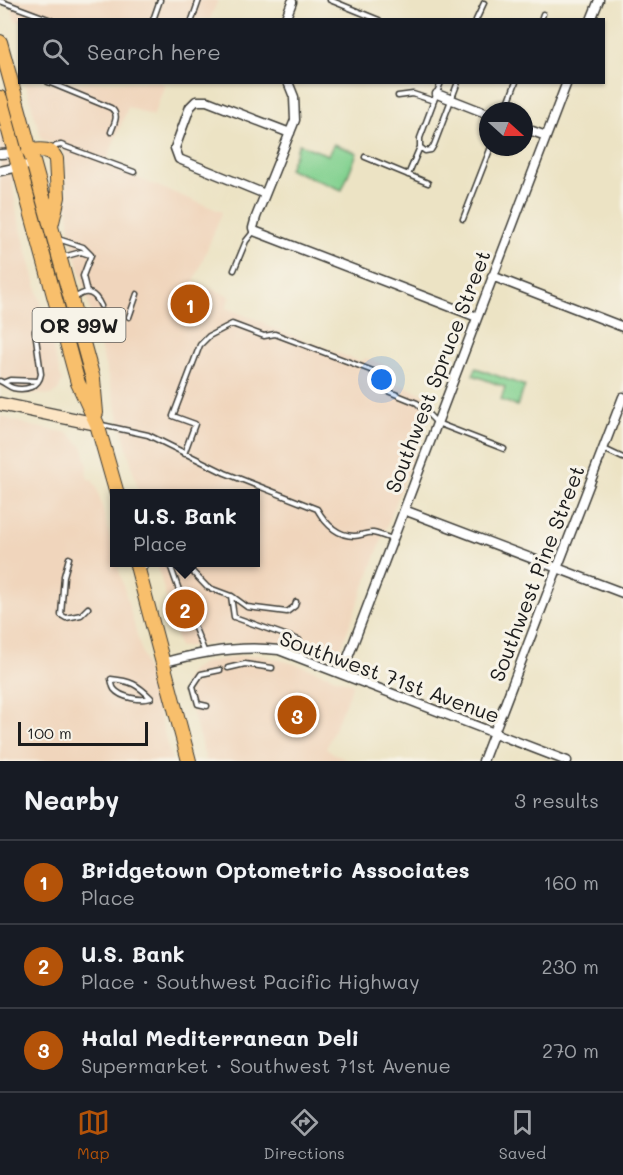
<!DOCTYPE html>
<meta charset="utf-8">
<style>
:root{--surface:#171b24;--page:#20242c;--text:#f1f3f6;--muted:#9ea1a6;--line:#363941;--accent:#b45309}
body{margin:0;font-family:Mali,sans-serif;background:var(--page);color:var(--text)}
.compass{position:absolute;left:479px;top:102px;width:54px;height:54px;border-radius:50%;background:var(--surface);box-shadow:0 2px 4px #0004;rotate:111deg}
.scale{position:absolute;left:18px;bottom:15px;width:130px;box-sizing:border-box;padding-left:6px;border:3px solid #1c1c1c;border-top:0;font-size:16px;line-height:21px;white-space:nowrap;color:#1c1c1c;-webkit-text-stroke:4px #f7f3e8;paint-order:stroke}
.you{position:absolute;left:382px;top:380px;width:21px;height:21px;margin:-15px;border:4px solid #fff;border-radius:50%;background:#1a73e8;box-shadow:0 0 0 9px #1a73e833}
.badge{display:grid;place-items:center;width:39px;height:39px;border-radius:50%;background:var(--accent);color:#fff;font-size:20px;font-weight:700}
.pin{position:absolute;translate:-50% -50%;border:3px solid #fff;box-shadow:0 2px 6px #0006}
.popup{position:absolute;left:110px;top:489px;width:150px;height:78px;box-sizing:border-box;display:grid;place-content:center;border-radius:0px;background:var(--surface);filter:drop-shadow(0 2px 4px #0005);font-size:20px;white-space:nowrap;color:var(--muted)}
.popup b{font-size:22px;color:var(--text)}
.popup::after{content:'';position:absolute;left:50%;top:100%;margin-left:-12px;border:12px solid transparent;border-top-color:var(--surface)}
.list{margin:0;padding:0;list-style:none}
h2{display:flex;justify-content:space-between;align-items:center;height:78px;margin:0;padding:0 24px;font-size:26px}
h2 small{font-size:20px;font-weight:400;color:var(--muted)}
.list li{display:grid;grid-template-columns:39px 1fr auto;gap:18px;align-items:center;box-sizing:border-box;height:84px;padding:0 24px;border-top:2px solid var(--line)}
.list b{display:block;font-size:22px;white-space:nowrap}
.list p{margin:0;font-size:20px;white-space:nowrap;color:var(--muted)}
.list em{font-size:20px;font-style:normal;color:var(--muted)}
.icon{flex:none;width:33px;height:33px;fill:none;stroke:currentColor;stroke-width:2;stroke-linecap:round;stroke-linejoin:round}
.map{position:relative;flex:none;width:623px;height:761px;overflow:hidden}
.search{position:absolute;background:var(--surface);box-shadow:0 2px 4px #0004;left:18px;right:18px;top:18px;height:66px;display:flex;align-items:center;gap:15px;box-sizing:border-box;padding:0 21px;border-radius:0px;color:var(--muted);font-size:22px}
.sheet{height:330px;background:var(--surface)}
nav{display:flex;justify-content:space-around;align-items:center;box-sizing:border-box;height:84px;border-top:2px solid var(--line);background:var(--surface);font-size:16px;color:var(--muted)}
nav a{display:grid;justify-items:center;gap:3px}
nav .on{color:var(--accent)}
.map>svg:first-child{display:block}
.built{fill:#f0d5bc}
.green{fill:#83d190;stroke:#507656;stroke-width:1.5}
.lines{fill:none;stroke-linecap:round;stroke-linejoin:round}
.service-casing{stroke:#3b3a35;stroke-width:7}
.minor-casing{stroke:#3b3a35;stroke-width:11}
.secondary-casing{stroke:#3b3a35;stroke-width:15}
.trunk-casing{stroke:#3b3a35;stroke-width:16}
.service{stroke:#fff;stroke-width:4}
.minor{stroke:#fff;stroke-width:8}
.secondary{stroke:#fce5c4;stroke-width:12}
.trunk{stroke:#f8bf6c;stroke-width:14}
.labels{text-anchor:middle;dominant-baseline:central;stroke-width:6;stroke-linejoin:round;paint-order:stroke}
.shield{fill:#f7f3e8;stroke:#5e5c59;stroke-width:1.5}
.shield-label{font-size:20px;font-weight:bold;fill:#1c1c1c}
.street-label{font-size:21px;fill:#1c1c1c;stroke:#f7f3e8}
</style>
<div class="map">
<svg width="623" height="761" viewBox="0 0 623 761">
<rect width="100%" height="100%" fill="#f7f3e8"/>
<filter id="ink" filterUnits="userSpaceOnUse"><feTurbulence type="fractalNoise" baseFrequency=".0167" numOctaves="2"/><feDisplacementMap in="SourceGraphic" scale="12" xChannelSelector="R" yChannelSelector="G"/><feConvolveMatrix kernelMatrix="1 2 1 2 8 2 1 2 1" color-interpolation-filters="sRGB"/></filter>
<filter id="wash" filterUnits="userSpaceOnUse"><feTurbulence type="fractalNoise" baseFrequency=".008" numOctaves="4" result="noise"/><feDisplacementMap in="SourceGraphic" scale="24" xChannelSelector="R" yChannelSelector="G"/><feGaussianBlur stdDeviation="1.35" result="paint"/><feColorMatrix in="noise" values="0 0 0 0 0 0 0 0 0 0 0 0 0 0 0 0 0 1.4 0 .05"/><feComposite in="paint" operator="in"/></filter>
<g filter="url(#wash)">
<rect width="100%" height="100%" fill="#ece3c4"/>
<path class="built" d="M10 0H218L210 19 20 20 19 22 15 20Z
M159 82 165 85 153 116 128 107 105 165 222 212 194 282 230 296 226 308 265 323 264 325 361 362 365 358 394 368 389 380 435 399 339 653 326 658 290 645 246 642 179 647 157 563 255 562V494L139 493 70 234 64 149 41 138 25 83Z
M0 125 14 182H12L17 214 62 382 58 391 52 395 21 393 0 387Z
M0 416 31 426 69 433 83 448 88 466 86 472 88 479 92 480 97 488 114 552V562L117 563 172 761H0Z
M259 655 299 665 353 684 326 749 348 761H206L184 682 193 669 203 663 240 656Z"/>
<path class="green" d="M299 144 328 155 334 144 357 153 342 190 289 169Z
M476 368 525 386 517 406 501 400 505 387 473 375Z"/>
</g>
<g filter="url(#ink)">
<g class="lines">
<g class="service-casing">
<path id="service" d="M330 0 379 20
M0 1 51 20
M153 20 160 0
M192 20 199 0
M476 20 484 3
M541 20 543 14
M48 82 111 108C120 115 114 123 111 132
M441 82 420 138V147L425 151 431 150 434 145 458 82
M398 96 413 94 434 101
M505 111 516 82
M53 149 56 146 61 145 134 172
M365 157 428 183
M408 175 420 147
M463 219 491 147
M58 239 83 247 91 255
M63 257 81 252 90 255
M234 270 246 241 254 231
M87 292 83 276 91 255
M75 298C87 288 95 293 101 306
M129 317 137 294
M0 381C5 383 9 387 13 388 26 391 39 387 41 374L35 331
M5 382 10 380 38 381
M102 425 148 435 225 473 317 509C325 523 337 536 354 536 361 536 367 532 373 533 379 534 386 537 392 539
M604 449 623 458
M184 454 195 424 173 416 200 345 209 336 232 324 264 336 275 334 381 374 385 390 417 403 437 423 504 449
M69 558 64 576 61 615 66 618 81 615 88 608
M169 562 184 604
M183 562 207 587 231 596 234 617 299 640 303 647 301 657
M143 569 148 562
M232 596 247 607 287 612 295 606 296 602
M188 611 205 653
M228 668 245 664 272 668
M111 679C131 681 137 684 151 698 141 701 121 698 114 689 112 686 112 682 111 679Z
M207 706 198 704 193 686 201 674 220 670"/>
</g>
<g class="minor-casing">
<path id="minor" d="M285 20 292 2
M591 20 599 0
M288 82 294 97 295 120 256 217 253 228 254 231 477 317
M437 94 488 114
M524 128 546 136
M0 154 17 153
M0 171 33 164
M265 194 179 159 175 148 190 107 196 101H207L290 133
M492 276 623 327
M404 510 623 593
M162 663C200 652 240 645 279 650L567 761
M342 673 567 82
M483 761 623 397"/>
</g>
<g class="secondary-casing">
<path id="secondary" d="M0 404 97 424"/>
</g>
<g class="trunk-casing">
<path id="trunk" d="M0 42 93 379 96 413
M0 98 78 383 97 424 117 494
M29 151C40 150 51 148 56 159L58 197 51 226
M136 562 189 761"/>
</g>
<use href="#service" class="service"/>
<use href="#minor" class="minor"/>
<use href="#secondary" class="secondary"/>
<use href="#trunk" class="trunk"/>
</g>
</g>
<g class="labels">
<rect class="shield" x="32.5" y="308" width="93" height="34" rx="4.5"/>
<g class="shield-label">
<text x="79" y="325">OR 99W</text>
</g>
<g class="street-label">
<text transform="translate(437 371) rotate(-69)">Southwest Spruce Street</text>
<text transform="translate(536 573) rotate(-69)">Southwest Pine Street</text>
<text transform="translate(390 676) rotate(20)">Southwest 71st Avenue</text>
</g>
</g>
</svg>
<svg class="compass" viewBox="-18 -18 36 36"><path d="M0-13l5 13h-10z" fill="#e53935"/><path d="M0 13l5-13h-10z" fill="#9ea1a6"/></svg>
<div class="scale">100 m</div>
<div class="you"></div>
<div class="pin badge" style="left:190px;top:304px">1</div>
<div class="pin badge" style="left:185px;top:609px">2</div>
<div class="popup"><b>U.S. Bank</b>Place</div>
<div class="pin badge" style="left:297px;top:715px">3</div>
<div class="search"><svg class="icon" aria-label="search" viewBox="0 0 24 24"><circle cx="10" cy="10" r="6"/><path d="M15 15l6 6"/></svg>Search here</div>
</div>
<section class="sheet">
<h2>Nearby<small>3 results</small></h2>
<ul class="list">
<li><span class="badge">1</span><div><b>Bridgetown Optometric Associates</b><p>Place</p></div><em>160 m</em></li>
<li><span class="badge">2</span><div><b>U.S. Bank</b><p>Place · Southwest Pacific Highway</p></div><em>230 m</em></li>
<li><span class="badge">3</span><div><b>Halal Mediterranean Deli</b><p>Supermarket · Southwest 71st Avenue</p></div><em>270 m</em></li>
</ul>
</section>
<nav>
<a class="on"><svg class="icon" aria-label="map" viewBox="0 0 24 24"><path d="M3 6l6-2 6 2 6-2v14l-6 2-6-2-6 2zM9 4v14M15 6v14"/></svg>Map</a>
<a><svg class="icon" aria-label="directions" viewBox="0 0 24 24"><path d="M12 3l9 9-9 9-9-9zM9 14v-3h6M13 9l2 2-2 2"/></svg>Directions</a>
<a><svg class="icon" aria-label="saved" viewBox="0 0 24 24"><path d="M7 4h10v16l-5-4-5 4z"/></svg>Saved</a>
</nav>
